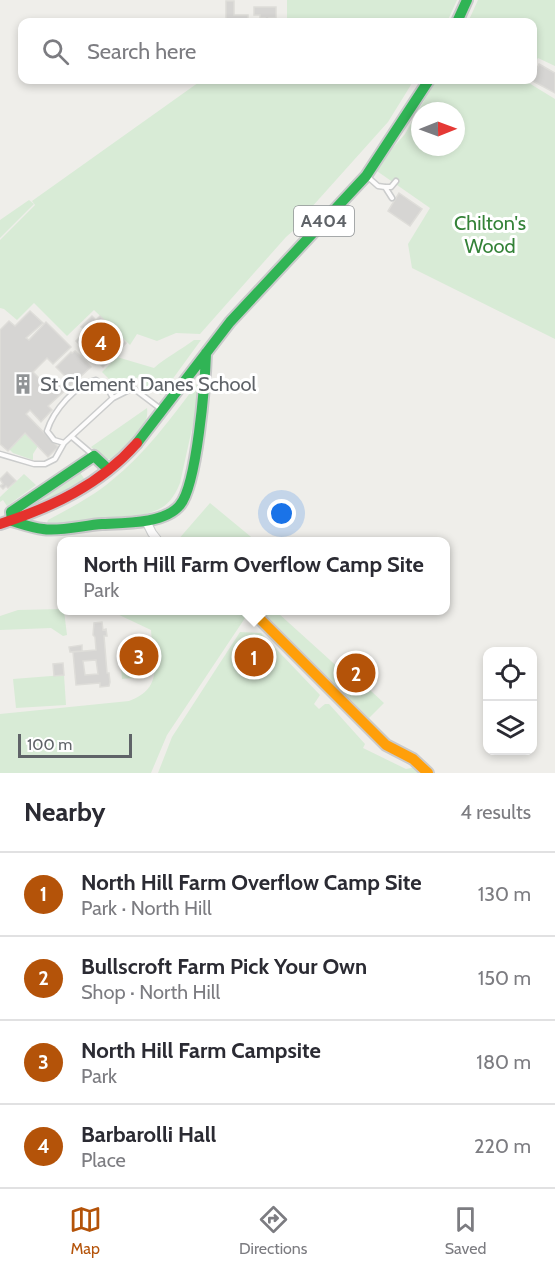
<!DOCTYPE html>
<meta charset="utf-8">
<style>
:root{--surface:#fff;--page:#f2f2f3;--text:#2b2b33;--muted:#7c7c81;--line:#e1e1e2;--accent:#b45309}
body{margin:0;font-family:Cabin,sans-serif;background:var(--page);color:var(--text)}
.controls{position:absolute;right:18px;bottom:18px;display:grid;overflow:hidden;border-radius:12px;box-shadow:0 3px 9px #0003}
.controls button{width:54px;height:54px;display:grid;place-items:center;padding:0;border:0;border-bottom:2px solid var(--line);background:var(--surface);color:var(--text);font:30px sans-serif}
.compass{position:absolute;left:411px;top:102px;width:54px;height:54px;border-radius:50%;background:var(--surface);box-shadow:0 3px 9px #0003;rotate:89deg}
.scale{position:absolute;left:18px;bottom:15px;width:114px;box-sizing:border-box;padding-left:6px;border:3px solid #5f6368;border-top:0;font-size:16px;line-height:21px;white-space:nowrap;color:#5f6368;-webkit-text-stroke:4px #fff;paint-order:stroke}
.you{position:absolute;left:282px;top:514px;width:21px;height:21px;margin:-15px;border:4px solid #fff;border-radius:50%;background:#1a73e8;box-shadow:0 0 0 9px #1a73e833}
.badge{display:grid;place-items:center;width:39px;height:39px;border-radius:50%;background:var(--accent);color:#fff;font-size:20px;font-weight:700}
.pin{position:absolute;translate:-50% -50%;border:3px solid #fff;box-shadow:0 2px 6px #0006}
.popup{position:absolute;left:57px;top:537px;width:393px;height:78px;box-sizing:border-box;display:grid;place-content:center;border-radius:12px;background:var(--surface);filter:drop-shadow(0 2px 4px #0005);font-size:20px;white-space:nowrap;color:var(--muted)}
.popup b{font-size:22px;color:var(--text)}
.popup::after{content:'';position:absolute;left:50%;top:100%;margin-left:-12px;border:12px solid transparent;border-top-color:var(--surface)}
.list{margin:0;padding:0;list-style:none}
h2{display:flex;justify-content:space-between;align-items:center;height:78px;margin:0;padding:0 24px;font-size:26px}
h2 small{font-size:20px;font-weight:400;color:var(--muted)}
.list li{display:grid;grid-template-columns:39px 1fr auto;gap:18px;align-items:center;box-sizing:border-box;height:84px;padding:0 24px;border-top:2px solid var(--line)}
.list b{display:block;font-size:22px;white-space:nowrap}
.list p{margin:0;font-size:20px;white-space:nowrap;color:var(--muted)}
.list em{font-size:20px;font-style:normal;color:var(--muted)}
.icon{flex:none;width:33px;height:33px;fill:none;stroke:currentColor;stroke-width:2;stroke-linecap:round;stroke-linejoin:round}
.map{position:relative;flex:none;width:555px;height:773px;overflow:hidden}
.search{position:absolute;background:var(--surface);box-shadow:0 3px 9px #0003;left:18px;right:18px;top:18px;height:66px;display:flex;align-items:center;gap:15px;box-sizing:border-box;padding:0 21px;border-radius:12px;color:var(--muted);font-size:22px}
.sheet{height:414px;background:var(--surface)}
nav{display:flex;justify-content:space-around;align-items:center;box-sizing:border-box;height:84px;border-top:2px solid var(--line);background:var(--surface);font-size:16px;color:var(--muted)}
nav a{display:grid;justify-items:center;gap:3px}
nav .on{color:var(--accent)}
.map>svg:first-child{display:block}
.green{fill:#d8ebd6;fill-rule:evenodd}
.building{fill:#d6d5d3;stroke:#deddd9;stroke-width:1.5;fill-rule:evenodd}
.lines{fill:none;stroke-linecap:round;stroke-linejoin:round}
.lane-casing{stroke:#cbcccc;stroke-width:7}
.street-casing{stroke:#cbcccc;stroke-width:10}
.fast-casing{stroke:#cacacb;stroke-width:14}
.slow-casing{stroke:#cacacb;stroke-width:14}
.jam-casing{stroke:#cacacb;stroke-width:14}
.lane{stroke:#fdfcfc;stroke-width:4}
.street{stroke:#fdfcfc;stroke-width:8}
.fast{stroke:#30b455;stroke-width:10}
.slow{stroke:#ff9f0a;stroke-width:10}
.jam{stroke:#e5322d;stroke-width:10}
.labels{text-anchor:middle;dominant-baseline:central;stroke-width:6;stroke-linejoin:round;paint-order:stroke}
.shield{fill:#fff;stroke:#8f9295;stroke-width:1.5}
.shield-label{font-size:18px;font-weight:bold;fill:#5f6368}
.park-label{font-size:20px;fill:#348238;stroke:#fff}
.poi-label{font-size:20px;fill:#5f6368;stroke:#fff;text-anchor:start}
</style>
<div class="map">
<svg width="555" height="773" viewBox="0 0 555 773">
<rect width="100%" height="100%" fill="#efeeea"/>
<path class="green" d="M287 0H457L447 22H312L287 18Z
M478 0H555V66L538 58 533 65 532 22H468Z
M202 80H414L388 122 293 228 294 230 286 237 200 334 176 333 157 341 137 334 130 345 94 310 67 336 34 303 17 320 4 309 0 308V240L35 205 32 201Z
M436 80H524L555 99V339L412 268 408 244 430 208 374 169 405 134ZM420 111H456V147H420Z
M29 200 34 204 0 238V220Z
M194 340H201L161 395 146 387 145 375 130 380 109 379 102 372 117 357 154 368C166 357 181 350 194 340Z
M197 384 201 388 180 483C172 502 165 509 145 514L46 525 48 520C70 508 92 497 111 481 145 454 171 418 197 384Z
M147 408C150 430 127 447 111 459H104L91 447Z
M25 433 38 446 33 454V460L13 453 9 449Z
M79 471 85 480 62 495 24 510Z
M24 474 36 485 7 506 3 500 0 502V497Z
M210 503 256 541H177Z
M62 609 64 611 67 635 63 636 51 628 0 630V616L18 610Z
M140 611 240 610 247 615 167 735 151 773H0V714L129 701C165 688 153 662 151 630L115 613Z
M262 611H280L278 613 341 670 345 667 384 703 369 718Z
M240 632 261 633 320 695 314 704 319 709 325 704H329L365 744 363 748 406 769 416 767 422 773H158L172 737Z
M148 644 151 676 122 679 121 668 131 667 129 646Z
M64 675 66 705 16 708 13 679Z"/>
<path class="building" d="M226 1H234V15H248V22H226Z
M254 7H276V18H269V21H265V18H260V15H254Z
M539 64 555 73V93L531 80H532Z
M399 193 422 209 410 226 388 211Z
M30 311 43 323 26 338 29 340 46 322 71 347 53 364 47 358 33 372 51 390 60 380 64 384 68 379 56 367 71 352 72 353 75 351 91 367 48 406 52 410 41 422 30 410 26 414 58 447 48 457 25 433 8 451 0 444V330L9 321 15 326Z
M92 316 96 320 100 316 126 343 103 367 76 341 86 331 81 327Z
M7 472 16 481 8 488 6 486 3 489 0 486 3 484 0 479Z
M102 622 103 630 106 629 107 636H104L107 673H109L110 682 109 686 100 687V683L76 685 73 652 96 650 95 637 93 635 94 623ZM96 660 98 674 85 675 83 661Z
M82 645V651L70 652 69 647Z
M63 663 64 675 54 676 53 664Z"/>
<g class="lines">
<g class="lane-casing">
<path id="lane" d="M369 178 378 186 385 187 392 198
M386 187H391L396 181
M72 437 92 454
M64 443 54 440 47 431C53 411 76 384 96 380L108 389 113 398
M0 454 34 464H45L55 459 64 443 101 409 113 398 133 388 162 410"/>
</g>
<g class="street-casing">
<path id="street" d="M146 521 152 533 159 542"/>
</g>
<g class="fast-casing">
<path id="fast" d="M457 22 467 0
M137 443 230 322 366 176 429 80
M108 469 94 456 11 512 12 521C22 524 33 528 43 529 59 532 85 525 102 524 124 523 165 524 180 505 197 485 205 382 206 353"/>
</g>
<g class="slow-casing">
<path id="slow" d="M251 610 386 745 413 759 428 773"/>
</g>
<g class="jam-casing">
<path id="jam" d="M0 524C52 507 100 485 137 443"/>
</g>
<use href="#lane" class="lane"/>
<use href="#street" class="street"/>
<use href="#fast" class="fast"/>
<use href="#slow" class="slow"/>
<use href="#jam" class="jam"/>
</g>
<defs>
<g id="building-bare" transform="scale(1.62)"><path d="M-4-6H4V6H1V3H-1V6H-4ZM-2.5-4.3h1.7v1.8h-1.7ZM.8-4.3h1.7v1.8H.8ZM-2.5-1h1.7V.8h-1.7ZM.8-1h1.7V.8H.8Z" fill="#919496" stroke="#fff" stroke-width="2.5" paint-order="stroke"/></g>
</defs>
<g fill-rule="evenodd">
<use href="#building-bare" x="23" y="384"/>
</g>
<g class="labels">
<rect class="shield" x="294" y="206" width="60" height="30" rx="4.5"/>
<g class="shield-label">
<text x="324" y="221">A404</text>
</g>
<g class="park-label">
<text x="490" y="223">Chilton's<tspan x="490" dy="23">Wood</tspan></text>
</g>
<g class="poi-label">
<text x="40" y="384">St Clement Danes School</text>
</g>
</g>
</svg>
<div class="controls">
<button><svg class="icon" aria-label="locate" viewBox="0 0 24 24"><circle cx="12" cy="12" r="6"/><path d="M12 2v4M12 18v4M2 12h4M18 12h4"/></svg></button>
<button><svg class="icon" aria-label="layers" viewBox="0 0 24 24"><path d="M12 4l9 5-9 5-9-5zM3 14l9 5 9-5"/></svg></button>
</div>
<svg class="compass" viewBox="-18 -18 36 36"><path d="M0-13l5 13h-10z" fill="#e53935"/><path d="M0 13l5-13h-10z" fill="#7c7c81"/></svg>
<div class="scale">100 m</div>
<div class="you"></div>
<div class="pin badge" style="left:254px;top:657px">1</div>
<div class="popup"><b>North Hill Farm Overflow Camp Site</b>Park</div>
<div class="pin badge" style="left:356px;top:673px">2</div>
<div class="pin badge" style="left:139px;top:656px">3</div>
<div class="pin badge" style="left:101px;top:342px">4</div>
<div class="search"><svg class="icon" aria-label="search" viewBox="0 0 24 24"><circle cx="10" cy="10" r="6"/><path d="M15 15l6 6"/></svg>Search here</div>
</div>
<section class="sheet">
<h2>Nearby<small>4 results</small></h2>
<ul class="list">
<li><span class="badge">1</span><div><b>North Hill Farm Overflow Camp Site</b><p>Park · North Hill</p></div><em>130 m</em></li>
<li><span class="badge">2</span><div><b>Bullscroft Farm Pick Your Own</b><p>Shop · North Hill</p></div><em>150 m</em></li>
<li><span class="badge">3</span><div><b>North Hill Farm Campsite</b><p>Park</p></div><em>180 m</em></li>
<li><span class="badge">4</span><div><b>Barbarolli Hall</b><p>Place</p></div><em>220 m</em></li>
</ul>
</section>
<nav>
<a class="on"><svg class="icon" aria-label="map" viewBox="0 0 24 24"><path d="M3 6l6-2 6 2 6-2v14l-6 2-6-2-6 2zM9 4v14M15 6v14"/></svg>Map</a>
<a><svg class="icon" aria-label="directions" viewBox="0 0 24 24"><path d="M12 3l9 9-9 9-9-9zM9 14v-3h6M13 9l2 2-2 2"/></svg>Directions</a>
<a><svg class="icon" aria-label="saved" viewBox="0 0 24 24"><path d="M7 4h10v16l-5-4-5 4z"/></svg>Saved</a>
</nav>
